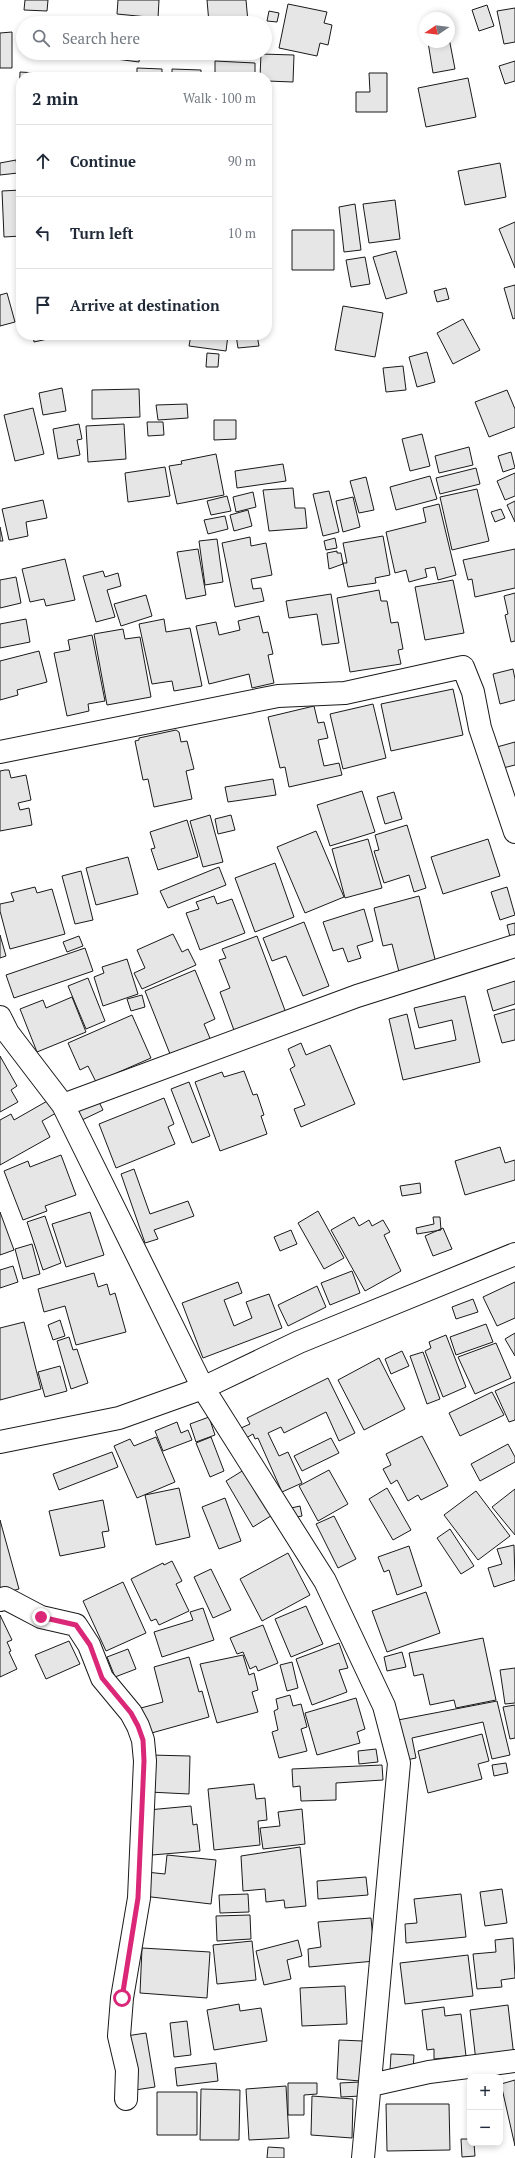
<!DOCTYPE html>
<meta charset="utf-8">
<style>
:root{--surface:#fff;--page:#f6f6f7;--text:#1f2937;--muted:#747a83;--line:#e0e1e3}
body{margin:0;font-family:"PT Serif",serif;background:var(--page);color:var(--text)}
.controls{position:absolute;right:12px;bottom:12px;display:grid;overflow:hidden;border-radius:8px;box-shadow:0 2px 6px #0003}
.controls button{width:36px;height:36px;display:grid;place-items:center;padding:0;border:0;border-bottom:1px solid var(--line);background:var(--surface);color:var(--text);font:20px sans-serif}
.compass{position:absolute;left:419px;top:12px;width:36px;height:36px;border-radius:50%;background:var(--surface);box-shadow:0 2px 6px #0003;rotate:257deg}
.stop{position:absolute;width:12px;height:12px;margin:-9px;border:3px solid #db2777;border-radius:50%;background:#fff}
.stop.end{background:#db2777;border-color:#fff;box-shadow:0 1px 4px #0008}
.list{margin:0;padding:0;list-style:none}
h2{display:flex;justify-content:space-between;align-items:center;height:52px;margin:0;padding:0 16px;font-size:17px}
h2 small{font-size:13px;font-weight:400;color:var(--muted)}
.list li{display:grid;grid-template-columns:26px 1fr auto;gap:12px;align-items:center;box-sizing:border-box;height:72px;padding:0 16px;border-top:1px solid var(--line)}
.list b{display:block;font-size:15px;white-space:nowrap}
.list em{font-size:13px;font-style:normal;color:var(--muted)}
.icon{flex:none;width:22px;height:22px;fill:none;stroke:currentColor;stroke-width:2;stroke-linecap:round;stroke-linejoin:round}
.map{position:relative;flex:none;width:515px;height:2158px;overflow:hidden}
.search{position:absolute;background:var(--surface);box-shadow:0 2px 6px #0003;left:16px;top:16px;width:256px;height:44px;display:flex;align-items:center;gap:10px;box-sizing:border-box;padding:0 14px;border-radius:22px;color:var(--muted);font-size:15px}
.panel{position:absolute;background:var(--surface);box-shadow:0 2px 6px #0003;left:16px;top:72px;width:256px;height:268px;border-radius:16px}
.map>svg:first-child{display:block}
.building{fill:#e6e6e6;stroke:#1a1a1a}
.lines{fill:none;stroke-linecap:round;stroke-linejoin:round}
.street-casing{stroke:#1a1a1a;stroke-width:24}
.secondary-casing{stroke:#1a1a1a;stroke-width:24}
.street{stroke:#fff;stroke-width:22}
.secondary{stroke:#fff;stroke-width:22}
.route{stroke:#db2777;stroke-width:5}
</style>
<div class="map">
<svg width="515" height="2158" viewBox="0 0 515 2158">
<rect width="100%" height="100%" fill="#fff"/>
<path class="building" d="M25 0H48L47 11 24 10Z
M118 0H159L158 18 117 14Z
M207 0H246L248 22 209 23Z
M288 4 327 12 324 23 332 25 328 45 320 43 317 56 279 48Z
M487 5 494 26 479 31 472 10Z
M515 8V42L504 44 497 11Z
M269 11 279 13 277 22 267 21Z
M186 21 205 22V23H186Z
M12 32V68H0V33Z
M449 38 455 69 433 73 428 42H449Z
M109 53H140L139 62 108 58Z
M185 53H204V56H185Z
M261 54 294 55 293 82 267 81V77H260Z
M215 61 255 63V77H215Z
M515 61V81L505 84 499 66Z
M137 68 162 69V77H137Z
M172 69 201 70V77H172Z
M20 72 54 74V77H21V99H19Z
M369 73H387V112H356V92H370Z
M468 78 476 117 426 127 418 88Z
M19 136H21V174Z
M16 160 18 173 0 175V163Z
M500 163 506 197 465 205 458 171Z
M21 190V236L4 237 2 191Z
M395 200 400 239 369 243 363 204Z
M355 204 361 250 344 252 339 207Z
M515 222V268L499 229Z
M292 230H334V270H292Z
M396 251 407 293 386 299 373 257Z
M365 257 370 284 351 287 346 260Z
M515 285V318L513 319 504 288Z
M446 288 449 299 437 302 434 291Z
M7 293 15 322 0 326V295Z
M343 306 383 313 375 357 335 350Z
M463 319 480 350 453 364 437 333Z
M33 335H60L61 336 34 342Z
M191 335H228L226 351 189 346Z
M236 335H257L259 346 238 348Z
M427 352 435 382 417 387 409 357Z
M207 353 219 354 218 367H206Z
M403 366 406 390 386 392 383 368Z
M62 388 66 411 43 415 39 393Z
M139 389 140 417 92 419V390Z
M507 390 515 409V427L489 437 475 402Z
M187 404 188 418 158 420 156 405Z
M33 408 44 454 15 461 4 415Z
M214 420H236V439L214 440Z
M147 422H163L164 435 148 436Z
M79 424 82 439 77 440 80 455 58 459 53 429Z
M124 424 126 459 88 462 86 426Z
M422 434 430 466 410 471 402 439Z
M469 447 473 465 439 473 435 456Z
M511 452 515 468 503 472 498 456Z
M216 454 224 495 177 504 169 466 182 464 181 461Z
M283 464 286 481 237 488 235 471Z
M165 467 170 496 128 502 125 473Z
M476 468 480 484 440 494 436 478Z
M515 473V496L505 500 497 481Z
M430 476 437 499 396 510 390 487Z
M366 477 374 510 359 513 350 481Z
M293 488 295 508H305L307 528 269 531 263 490Z
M477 489 489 541 452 550 440 497Z
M329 491 339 532 323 536 313 494Z
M253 492 256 507 236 512 233 497Z
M227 496 231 511 211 515 207 501Z
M353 497 360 527 343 532 336 501Z
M43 500 47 518 26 522 28 536 9 540 2 509Z
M515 501V522L507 505Z
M439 504 456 575 438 580 435 567 425 569 427 577 409 582 406 570 395 573 386 532 426 522 423 508Z
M501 509 505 518 495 522 491 512Z
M248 510 252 526 234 531 230 515Z
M225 516 228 529 208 534 204 520Z
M0 527 3 541H0Z
M383 536 390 575 375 578 376 583 348 587 343 563H347L343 543Z
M250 537 251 546 266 543 272 575 251 579 253 589 261 588 264 601 235 607 222 543Z
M335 538 337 548 326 550 324 541Z
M217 539 223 582 205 585 199 541Z
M198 549 206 595 186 599 177 552Z
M515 549V588L475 597 472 579 468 580 463 560Z
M337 551V553H341L343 564 329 569 327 553Z
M65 559 75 600 46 606 44 599 30 602 22 569Z
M103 571 105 577 118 573 121 586 107 590 115 617 96 622 83 576Z
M16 577 21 603 0 608V580Z
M453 580 464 633 425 640 415 587Z
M379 590 381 601H387L391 623 398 622 403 649 398 650 401 664 350 672 337 598Z
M515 593V641L511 642 505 615 508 614 504 596Z
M331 594 339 643 322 645 317 614 289 618 286 601Z
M146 595 152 616 121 626 114 604Z
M259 616 263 633 268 632 273 654 268 655 274 683 252 688 249 674 209 684 196 626 216 622 219 635 240 630 238 621Z
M26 619 30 642 0 648V624Z
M164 619 166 632 190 628 202 686 174 691 172 681 152 684 139 624Z
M123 629 125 639 140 637 151 697 107 705 94 634Z
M92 635 105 701 88 704 89 711 67 716 54 653 70 650 68 640Z
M39 651 47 682 17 690 18 695 0 700V661Z
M513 669 515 679V700L500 704 493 674Z
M453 689 463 735 391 751 381 704Z
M373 704 386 758 343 769 330 714Z
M314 706 318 723 324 722 328 738 318 740 324 766 339 763 342 775 289 787 285 767 280 768 268 717Z
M176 730 179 732 181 742 187 741 194 769 186 771 192 799 154 807 148 779 143 780 135 741 139 740V738Z
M515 742V765L503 768 497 747Z
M5 770H9L11 778 26 775 31 800 18 803 20 810 29 808 32 825 0 831V771Z
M273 779 276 795 228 802 225 787Z
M362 791 375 832 330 846 317 805Z
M394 792 402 819 385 824 377 797Z
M210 815 223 862 203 867 190 821Z
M231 815 235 830 218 834 215 819Z
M187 820 198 857 158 870 151 849 155 848 150 832Z
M407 825 426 888 414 892 409 875 384 883 374 851 379 850 375 835Z
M316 831 344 897 305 913 277 847Z
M368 839 382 888 345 898 332 849Z
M488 839 500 876 443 894 431 857Z
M128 857 138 894 96 905 86 868Z
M275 863 294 917 255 932 235 878Z
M219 867 226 885 168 908 160 891Z
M81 871 93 920 75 924 62 876Z
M35 887 37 893 52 889 65 934 10 949 0 911V904L14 901 11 893Z
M507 887 515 915 500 920 491 892Z
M214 896 217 904 232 899 245 933 200 950 186 913 199 909 196 902Z
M419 896 436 963 399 972 392 944 383 946 374 908Z
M364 909 373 941 357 946 361 958 348 962 343 948 333 951 323 922Z
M304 922 329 986 303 996 286 956 272 961 263 938Z
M515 923V935L510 937 507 925Z
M173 934 182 952 188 949 196 965 142 989 134 973 145 968 137 950Z
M0 935 6 956 0 958Z
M79 936 83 946 67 952 63 942Z
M257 936 286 1013 235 1033 220 992 230 988 219 960 226 958 222 949Z
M85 948 93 971 14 998 6 975Z
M127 959 138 994 103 1006 94 977 104 973 102 967Z
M195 970 215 1019 204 1024 212 1043 172 1059 145 991Z
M88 978 105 1021 86 1029 68 986Z
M515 981V1004L493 1011 487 990Z
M142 995 145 1007 131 1011 127 999Z
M465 996 480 1062 403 1080 389 1019 407 1014 415 1049 456 1040 452 1020 419 1028 414 1008Z
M72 997 86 1032 37 1052 20 1009 43 1000 46 1008Z
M515 1009V1040L502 1043 494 1015Z
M132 1015 151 1058 96 1082 88 1066 80 1070 68 1043Z
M301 1043 306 1055 330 1045 355 1104 301 1127 294 1109 305 1105 290 1069 295 1066 288 1049Z
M0 1056 17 1086 11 1090 18 1102 0 1112Z
M244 1071 253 1095 257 1094 264 1115 261 1116 267 1134 220 1151 195 1082 222 1072 224 1077Z
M189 1082 210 1136 192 1143 171 1089Z
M97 1098 103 1110 82 1120 76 1107Z
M164 1098 174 1124 168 1127 175 1144 116 1168 99 1124Z
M49 1100 56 1113 42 1121 50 1137 0 1165V1120L11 1114 14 1120Z
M500 1147 505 1163 515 1160V1180L465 1195 455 1161Z
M61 1155 76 1195 45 1206 47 1211 23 1220 4 1171 28 1161 30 1167Z
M134 1169 150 1214 188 1201 194 1216 154 1230 158 1239 145 1243 121 1174Z
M420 1183 421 1193 402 1196 400 1186Z
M318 1211 344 1258 324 1269 298 1223Z
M0 1212 14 1250 0 1255Z
M90 1212 104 1255 66 1267 52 1224Z
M45 1216 61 1263 43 1270 27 1222Z
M354 1217 359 1226 369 1220 372 1226 383 1220 390 1232 384 1235 401 1271 365 1291 331 1230Z
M433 1217H440L441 1230 417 1234 416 1228 434 1224Z
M443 1228 452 1249 433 1256 425 1236Z
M291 1230 297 1244 280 1251 274 1237Z
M32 1244 40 1274 23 1279 15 1249Z
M13 1266 18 1282 0 1288V1270Z
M352 1271 360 1293 330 1305 321 1283Z
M94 1273 98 1287 107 1284 110 1295 115 1293 126 1332 76 1345 65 1306 44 1312 38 1289Z
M238 1282 242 1293 224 1300 234 1326 252 1318 246 1302 269 1294 282 1328 203 1358 182 1303Z
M515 1282V1318L497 1326 483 1297Z
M317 1286 326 1307 288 1326 278 1305Z
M473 1299 478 1312 456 1319 452 1307Z
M60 1320 65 1336 53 1340 48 1325Z
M24 1322 41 1389 0 1400V1328Z
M486 1324 493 1342 456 1355 450 1337Z
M515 1333V1356L505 1339Z
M446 1335 466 1387 443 1397 425 1351 431 1348 429 1342Z
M69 1337 73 1350 77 1349 88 1383 71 1389 57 1341Z
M496 1343 511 1378 475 1394 458 1357Z
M402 1351 409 1366 391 1374 385 1359Z
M423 1352 440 1399 427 1404 410 1356Z
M379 1358 405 1409 364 1430 338 1380Z
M60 1366 67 1391 45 1397 38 1372Z
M328 1378 355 1433 339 1441 326 1412 284 1433 281 1427 268 1433 279 1456 288 1452 302 1483 282 1492 258 1438 255 1439 253 1434 246 1438 241 1428 250 1424 247 1418Z
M515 1382V1420L509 1422 495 1391Z
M492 1392 504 1415 460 1436 449 1413Z
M209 1417 215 1435 196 1442 190 1424Z
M177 1422 181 1433 188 1430 192 1440 163 1451 155 1431Z
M422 1436 448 1486 421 1500 418 1495 408 1501 397 1480 391 1484 383 1469 391 1465 386 1454Z
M156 1437 175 1482 137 1498 114 1446 130 1439 134 1446Z
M211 1437 224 1471 210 1477 196 1443Z
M331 1438 339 1453 302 1471 294 1456Z
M508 1444 515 1457V1462L480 1481 471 1464Z
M112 1452 118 1467 59 1490 53 1474Z
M247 1468 274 1514 253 1527 226 1481Z
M329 1470 348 1504 318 1521 299 1486Z
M179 1488 190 1537 156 1545 145 1495Z
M387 1488 411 1530 393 1540 369 1499Z
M515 1489V1535L492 1507Z
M476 1491 510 1536 478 1560 444 1515Z
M225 1498 241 1541 219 1549 202 1507Z
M103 1500 109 1531 102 1532 105 1547 60 1556 49 1511Z
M300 1506 302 1516 293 1518 291 1508Z
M334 1516 356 1559 338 1568 316 1524Z
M0 1520 19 1589 0 1594Z
M450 1529 474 1566 461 1574 437 1538Z
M514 1545 515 1580 494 1587 488 1568 502 1564 497 1549Z
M409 1546 422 1586 397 1595 389 1570 384 1572 378 1557Z
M288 1553 310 1595 262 1621 240 1579Z
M172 1561 182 1581 176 1584 189 1611 159 1625 156 1619 151 1621 131 1579 163 1563 164 1565Z
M211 1569 231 1610 213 1618 194 1577Z
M123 1582 146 1633 106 1651 83 1601Z
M426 1592 440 1633 387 1652 372 1611Z
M306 1606 323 1644 291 1657 275 1619Z
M203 1608 214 1640 162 1657 154 1632 193 1620 190 1612Z
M0 1615 12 1640 7 1642 11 1651 9 1652 17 1669 0 1677Z
M263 1625 278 1663 258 1671 256 1666 250 1669 243 1652 237 1654 230 1638Z
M483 1638 496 1700 456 1708 454 1700 430 1705 423 1674 414 1676 409 1653Z
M69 1641 80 1664 46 1679 35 1655Z
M339 1643 348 1668 339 1670 347 1692 312 1705 296 1659Z
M128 1649 136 1669 115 1677 107 1657Z
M402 1652 406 1667 387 1671 384 1657Z
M243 1655 249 1675 254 1673 258 1690 252 1692 258 1712 217 1723 200 1664Z
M189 1657 199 1692 202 1691 209 1717 148 1734 141 1708 163 1702 154 1667Z
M292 1662 298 1688 287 1691 280 1665Z
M515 1668V1703L505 1704 500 1670Z
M290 1695 293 1706 301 1704 307 1727 301 1729 307 1751 279 1758 272 1732 278 1730 274 1711 278 1709 276 1699Z
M356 1698 365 1729 357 1732 360 1743 317 1755 305 1713Z
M497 1701 510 1755 492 1759 483 1722 412 1738 416 1758 406 1760 398 1720Z
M515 1705V1738L510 1739 503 1707Z
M482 1734 489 1761 478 1764 482 1779 428 1793 418 1751Z
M376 1749 378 1762 359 1764 358 1751Z
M150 1755 190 1756 189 1794 149 1792Z
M506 1763 508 1773 494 1776 492 1765Z
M382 1765 383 1780 336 1783V1800L301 1801 300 1786 293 1787 292 1769Z
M254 1784 256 1799 265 1798 267 1820 258 1821 260 1845 214 1850 208 1789Z
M191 1806 193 1825 197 1824 200 1851 152 1855 148 1810Z
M302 1809 305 1844 263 1849 260 1828 280 1826 278 1812Z
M300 1847 306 1906 285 1908 284 1900 266 1902 265 1889 243 1891 241 1856Z
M167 1855 216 1860 211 1904 143 1896 146 1872 165 1874Z
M366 1877 368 1895 318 1899 317 1881Z
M502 1889 507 1923 485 1926 480 1892Z
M248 1894 249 1912 220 1913 219 1895Z
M461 1894 466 1937 406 1943 405 1924 417 1923 414 1899Z
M250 1915 251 1939 217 1941 216 1916Z
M371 1918 375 1961 309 1967 308 1949 321 1947 318 1922Z
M513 1938 515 1978 501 1980 502 1987 477 1989 473 1954 496 1952 495 1940Z
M298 1940 302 1956 287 1960 291 1979 264 1985 256 1951Z
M252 1941 256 1980 217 1984 213 1945Z
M142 1948 210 1952 207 1998 140 1993Z
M468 1955 473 1996 405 2004 400 1963Z
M345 1986 347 2024 302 2026 300 1988Z
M239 2004 240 2011 261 2008 267 2041 214 2050 207 2010Z
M508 2005 514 2057 476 2061 470 2010Z
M444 2007 445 2016 461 2014 466 2056 434 2059V2049L427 2050 422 2010Z
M187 2021 191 2055 174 2057 170 2023Z
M146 2033 155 2087 135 2090 126 2036Z
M339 2040 363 2041 360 2081 337 2079Z
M391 2054 414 2055 413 2071 390 2070Z
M216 2063 218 2081 177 2086 175 2068Z
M515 2080V2146L501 2084Z
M360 2082 361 2096 341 2097 340 2083Z
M288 2083H317V2094L304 2095V2115H288Z
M286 2086 289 2138 249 2140 246 2089Z
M201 2089 240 2090 239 2140H200Z
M157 2092H197V2135H157Z
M312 2096 353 2099 352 2138 311 2135Z
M386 2104H449L450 2150 387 2151Z
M461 2139H470V2143H474L475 2156 462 2157Z
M268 2147 284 2148V2158H267Z"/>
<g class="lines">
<g class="street-casing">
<path id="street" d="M0 752 278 696 345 693 463 667 473 692 480 728 515 832
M0 1017 8 1033 63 1105 203 1388 325 1581 384 1706 399 1763 363 2158
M63 1105 357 996 515 946
M0 1600 5 1598 41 1617 76 1625 89 1645 102 1678 131 1713 138 1726 143 1740 145 1761 139 1898 122 1998 119 2036 127 2070 126 2099
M371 2085 429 2072 515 2061"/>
</g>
<g class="secondary-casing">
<path id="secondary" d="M0 1442 119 1418 203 1388 299 1342 515 1254"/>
</g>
<use href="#street" class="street"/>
<use href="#secondary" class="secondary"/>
</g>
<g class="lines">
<path class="route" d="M41 1617 76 1625 90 1645 102 1678 131 1713 138 1726 143 1740 144 1761 138 1898 122 1998"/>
</g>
</svg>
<div class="controls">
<button>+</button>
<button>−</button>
</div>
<svg class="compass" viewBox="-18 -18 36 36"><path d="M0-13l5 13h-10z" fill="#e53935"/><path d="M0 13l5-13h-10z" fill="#747a83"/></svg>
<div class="stop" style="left:122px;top:1998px"></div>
<div class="stop end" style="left:41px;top:1617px"></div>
<div class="search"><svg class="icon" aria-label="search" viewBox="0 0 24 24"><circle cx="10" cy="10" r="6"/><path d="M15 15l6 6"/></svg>Search here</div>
<section class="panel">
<h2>2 min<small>Walk · 100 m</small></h2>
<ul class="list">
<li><svg class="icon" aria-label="ahead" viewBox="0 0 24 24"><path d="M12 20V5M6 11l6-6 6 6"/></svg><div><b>Continue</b></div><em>90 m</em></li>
<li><svg class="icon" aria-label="left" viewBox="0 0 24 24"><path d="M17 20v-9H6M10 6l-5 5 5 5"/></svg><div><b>Turn left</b></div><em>10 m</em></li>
<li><svg class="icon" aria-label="arrive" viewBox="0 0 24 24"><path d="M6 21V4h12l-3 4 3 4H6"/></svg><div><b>Arrive at destination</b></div></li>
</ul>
</section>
</div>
